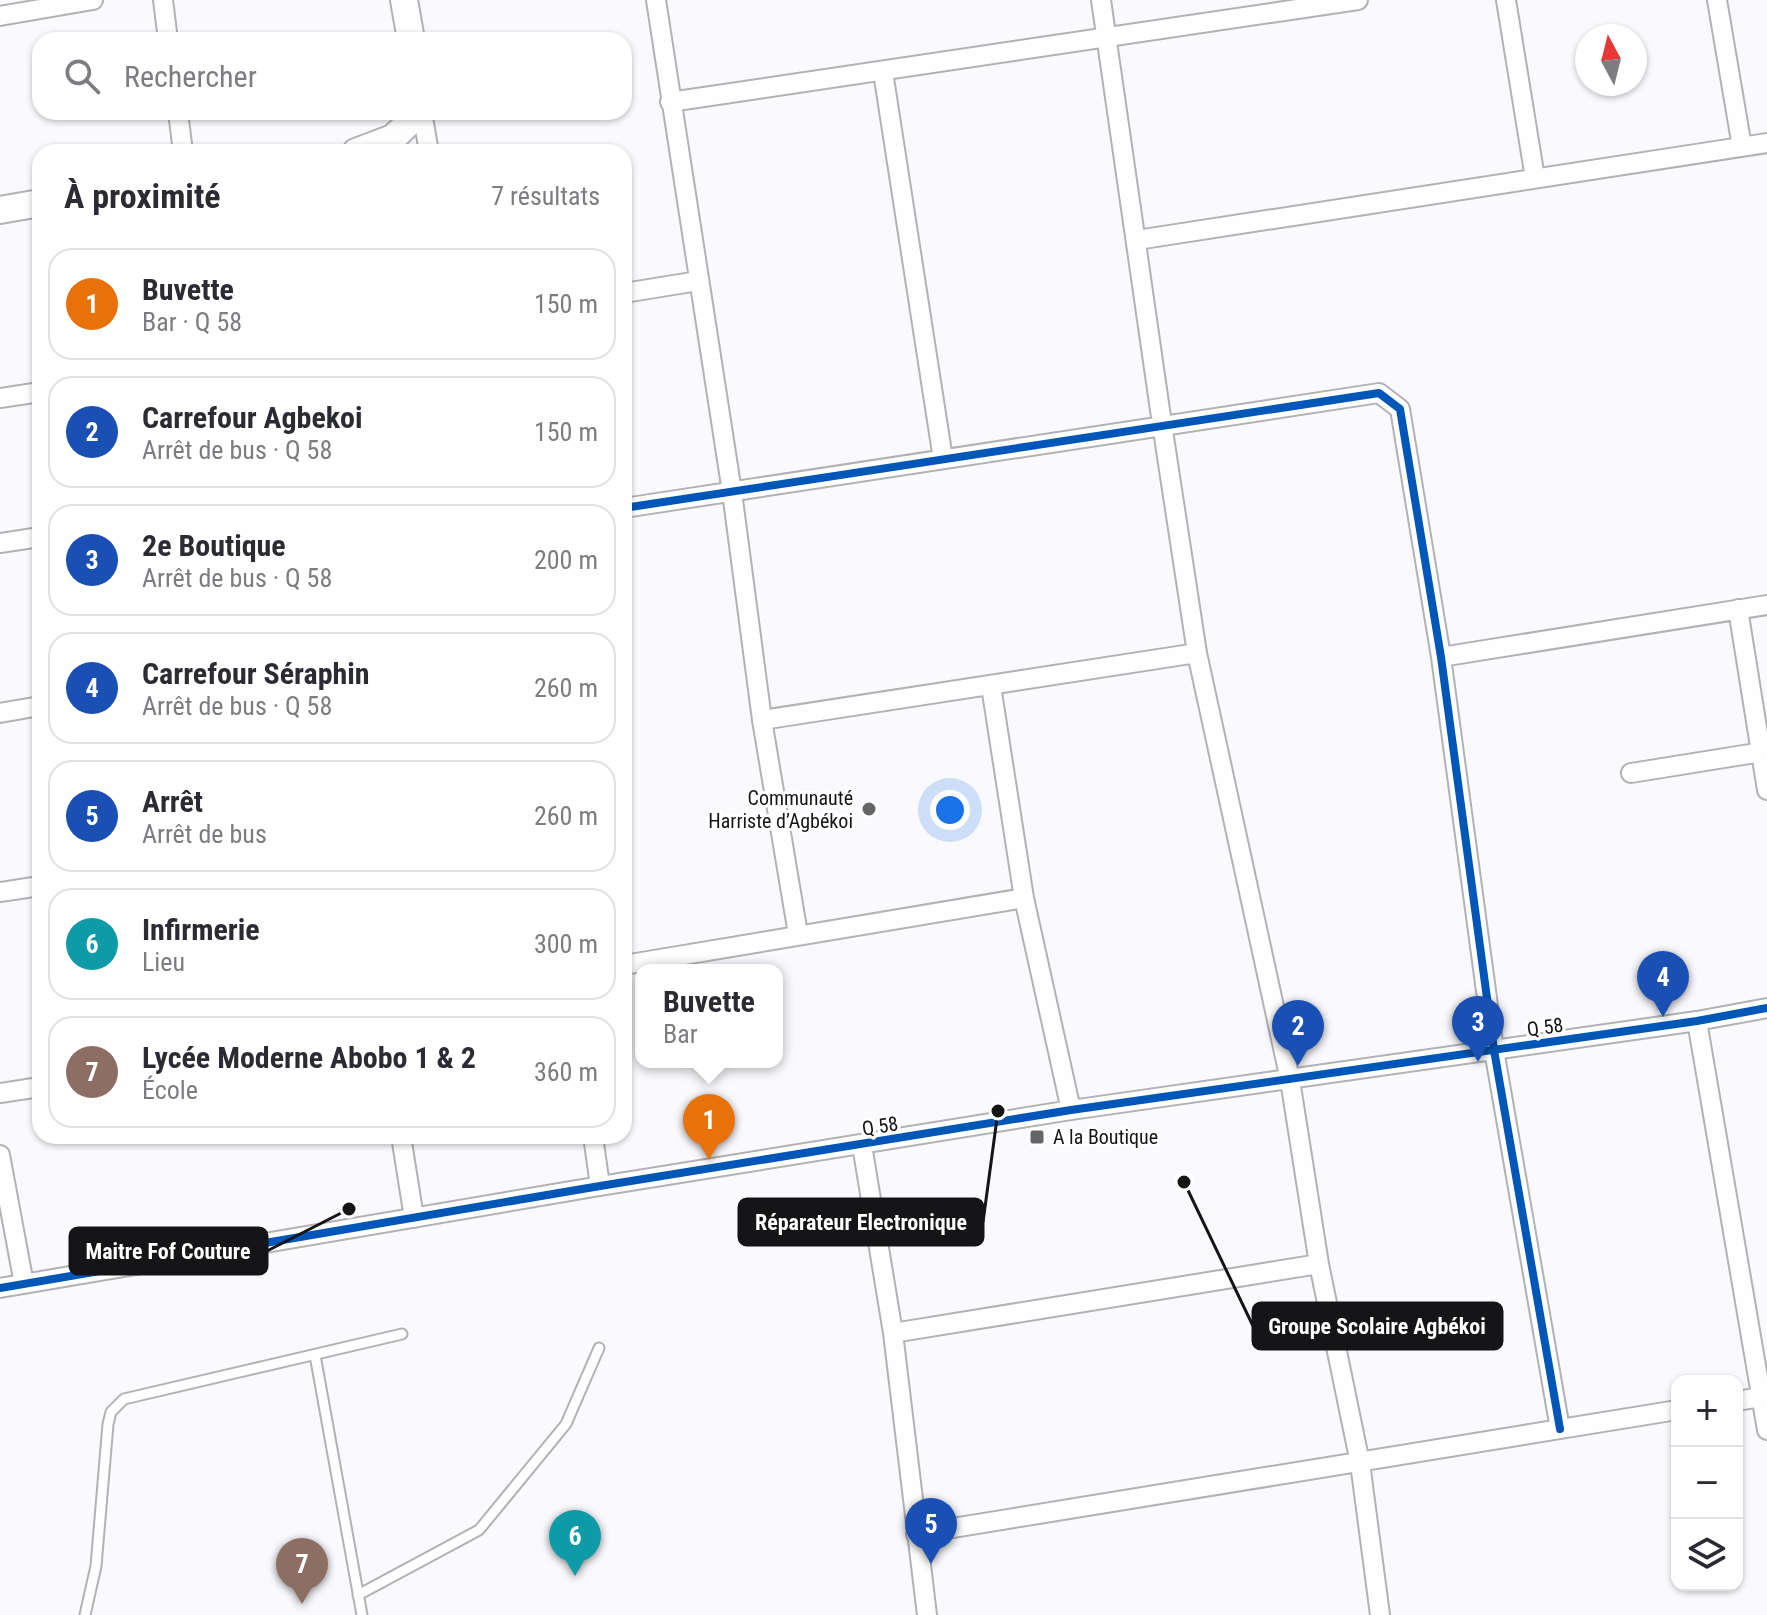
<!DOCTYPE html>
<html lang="fr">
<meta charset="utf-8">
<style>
:root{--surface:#fff;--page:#f7f7f7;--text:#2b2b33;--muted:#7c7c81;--line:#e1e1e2;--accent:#2563eb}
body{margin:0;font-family:"Roboto Condensed",sans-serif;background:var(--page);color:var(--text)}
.controls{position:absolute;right:24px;bottom:24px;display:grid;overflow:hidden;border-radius:16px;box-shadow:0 2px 6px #0004}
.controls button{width:72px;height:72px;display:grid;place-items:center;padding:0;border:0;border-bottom:2px solid var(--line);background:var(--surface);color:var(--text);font:40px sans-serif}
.compass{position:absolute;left:1575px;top:24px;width:72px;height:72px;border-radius:50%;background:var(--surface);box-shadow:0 2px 6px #0004;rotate:353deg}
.you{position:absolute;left:950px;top:810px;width:28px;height:28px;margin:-20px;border:6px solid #fff;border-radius:50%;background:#1a73e8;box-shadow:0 0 0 12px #1a73e833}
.badge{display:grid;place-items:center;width:52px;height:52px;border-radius:50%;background:var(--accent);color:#fff;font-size:26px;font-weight:700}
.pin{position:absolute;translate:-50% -66px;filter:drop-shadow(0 2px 4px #0008)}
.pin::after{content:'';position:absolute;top:42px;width:28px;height:24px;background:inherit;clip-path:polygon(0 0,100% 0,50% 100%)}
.popup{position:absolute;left:635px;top:964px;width:148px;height:104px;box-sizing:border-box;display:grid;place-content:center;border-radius:16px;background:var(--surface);filter:drop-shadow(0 2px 6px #0005);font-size:26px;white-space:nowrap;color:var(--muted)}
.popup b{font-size:30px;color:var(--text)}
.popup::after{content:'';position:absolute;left:50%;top:100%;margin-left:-16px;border:16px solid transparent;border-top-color:var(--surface)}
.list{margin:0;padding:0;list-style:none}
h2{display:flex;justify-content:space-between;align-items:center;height:104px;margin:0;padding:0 32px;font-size:34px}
h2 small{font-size:26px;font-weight:400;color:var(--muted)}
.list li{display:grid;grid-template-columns:52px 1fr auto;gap:24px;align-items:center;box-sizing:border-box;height:112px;margin:0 16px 16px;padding:0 16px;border:2px solid var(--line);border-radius:24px}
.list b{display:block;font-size:30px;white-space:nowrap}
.list p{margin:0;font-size:26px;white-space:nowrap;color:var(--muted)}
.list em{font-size:26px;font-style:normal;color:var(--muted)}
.icon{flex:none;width:44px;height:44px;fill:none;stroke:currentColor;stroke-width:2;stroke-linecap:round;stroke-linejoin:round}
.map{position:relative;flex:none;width:1767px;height:1615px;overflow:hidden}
.search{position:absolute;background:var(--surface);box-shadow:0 2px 6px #0004;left:32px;top:32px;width:600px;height:88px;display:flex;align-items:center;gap:20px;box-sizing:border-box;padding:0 28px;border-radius:24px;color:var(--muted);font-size:30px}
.panel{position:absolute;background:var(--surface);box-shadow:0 2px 6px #0004;left:32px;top:144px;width:600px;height:1000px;border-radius:24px}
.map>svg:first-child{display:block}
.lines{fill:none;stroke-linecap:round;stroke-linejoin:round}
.lane-casing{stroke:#b2b2b5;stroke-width:13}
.street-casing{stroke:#b2b2b5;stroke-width:22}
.secondary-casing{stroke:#b2b2b5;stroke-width:30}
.lane{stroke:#fefeff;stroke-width:9}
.street{stroke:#fefeff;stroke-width:18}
.secondary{stroke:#fefeff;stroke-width:26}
.cycleway-casing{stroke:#fff;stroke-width:13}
.cycleway{stroke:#0057b8;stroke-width:8}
.poi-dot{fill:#656467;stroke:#fff;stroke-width:3}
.labels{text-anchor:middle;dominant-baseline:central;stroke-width:6;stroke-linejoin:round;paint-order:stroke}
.poi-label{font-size:20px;fill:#151416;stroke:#fff;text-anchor:end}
.street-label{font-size:20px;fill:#151416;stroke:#fff}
.leader{fill:none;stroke:#151416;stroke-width:3}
.callout-dot{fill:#151416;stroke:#fff;stroke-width:3}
.callout{fill:#151416;stroke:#151416;stroke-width:3}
.callout-label{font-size:22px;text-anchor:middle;font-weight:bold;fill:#fff}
</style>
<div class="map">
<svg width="1767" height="1615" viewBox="0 0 1767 1615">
<rect width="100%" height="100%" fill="#faf9fd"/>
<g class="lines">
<g class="lane-casing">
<path id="lane" d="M315 1355 362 1615
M358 1595 479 1530 566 1424 599 1348
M85 1615 96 1566 108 1424 111 1412 124 1399 402 1334"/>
</g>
<g class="street-casing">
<path id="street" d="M163 0 168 40
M656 0 732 492 762 720 798 934
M1101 0 1162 424 1197 653 1290 1080 1319 1264 1360 1463 1380 1615
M1506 0 1535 178
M1717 0 1742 147
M0 16 93 0
M883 72 943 459
M670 102 1358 0
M178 112 183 152
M422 112 429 152
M1137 240 1767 143
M624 293 698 281
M0 398 40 392
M624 508 1379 393 1400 409 1441 657 1494 1050 1560 1429
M0 543 40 537
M1738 609 1767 790
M1441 657 1767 605
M991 686 1024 898 1071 1110
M0 713 40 706
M762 720 1197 653
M1631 773 1762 752
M0 892 40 886
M624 965 1024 898
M1697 1021 1767 1430
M0 1093 40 1087
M401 1136 414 1218
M593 1136 600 1186
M862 1145 893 1333 927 1615
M0 1155 24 1284
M0 1288 600 1186 1071 1110 1697 1021 1767 1008
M893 1333 1319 1264
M1737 1401 1767 1396
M916 1534 1677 1410"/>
</g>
<g class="secondary-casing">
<path id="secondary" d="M404 0 411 40
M356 152 393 138 420 112
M0 210 40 203"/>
</g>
<use href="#lane" class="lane"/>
<use href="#street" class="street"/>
<use href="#secondary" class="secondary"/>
<g class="cycleway-casing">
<path id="cycleway" d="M624 508 1379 393 1400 409 1441 657 1494 1050 1560 1429
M0 1288 600 1186 1071 1110 1697 1021 1767 1008"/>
</g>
<use href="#cycleway" class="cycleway"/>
</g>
<g class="poi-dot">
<circle cx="869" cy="809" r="8"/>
<rect x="1029" y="1129" width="16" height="16" rx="4"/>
</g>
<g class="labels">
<g class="poi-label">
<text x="853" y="798">Communauté<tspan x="853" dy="23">Harriste d’Agbékoi</tspan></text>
<text x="1053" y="1137" text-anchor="start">A la Boutique</text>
</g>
<g class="street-label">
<text transform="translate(1545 1027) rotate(-8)">Q 58</text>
<text transform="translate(880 1126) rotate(-9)">Q 58</text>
</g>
</g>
<path class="leader" d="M998 1111L983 1222M349 1209L267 1251M1184 1182L1253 1326"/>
<g class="callout-dot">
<circle cx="998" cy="1111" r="8"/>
<circle cx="349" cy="1209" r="8"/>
<circle cx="1184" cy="1182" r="8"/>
</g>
<g class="callout">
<rect x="739" y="1199" width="244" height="46" rx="8"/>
<rect x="70" y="1228" width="197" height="46" rx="8"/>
<rect x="1253" y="1303" width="249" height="46" rx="8"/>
</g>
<g class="callout-label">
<text x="861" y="1230">Réparateur Electronique</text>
<text x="168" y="1259">Maitre Fof Couture</text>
<text x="1377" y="1334">Groupe Scolaire Agbékoi</text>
</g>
</svg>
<div class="controls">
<button>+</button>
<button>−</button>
<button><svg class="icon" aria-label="layers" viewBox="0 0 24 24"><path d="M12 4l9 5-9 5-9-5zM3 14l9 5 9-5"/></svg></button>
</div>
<svg class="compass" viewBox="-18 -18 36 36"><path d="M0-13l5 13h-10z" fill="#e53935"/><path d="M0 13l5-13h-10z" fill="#7c7c81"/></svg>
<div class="you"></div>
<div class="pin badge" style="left:709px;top:1160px;background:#e8710a">1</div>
<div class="popup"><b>Buvette</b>Bar</div>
<div class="pin badge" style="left:1298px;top:1066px;background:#1a4fb4">2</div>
<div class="pin badge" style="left:1478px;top:1062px;background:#1a4fb4">3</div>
<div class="pin badge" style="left:1663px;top:1017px;background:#1a4fb4">4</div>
<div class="pin badge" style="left:931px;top:1564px;background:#1a4fb4">5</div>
<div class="pin badge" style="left:575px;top:1576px;background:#0f9aa8">6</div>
<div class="pin badge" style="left:302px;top:1604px;background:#8d6e63">7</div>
<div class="search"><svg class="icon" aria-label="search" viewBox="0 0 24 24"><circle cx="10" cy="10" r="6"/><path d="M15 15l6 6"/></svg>Rechercher</div>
<section class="panel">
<h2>À proximité<small>7 résultats</small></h2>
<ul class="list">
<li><span class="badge" style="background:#e8710a">1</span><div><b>Buvette</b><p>Bar · Q 58</p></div><em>150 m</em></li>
<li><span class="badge" style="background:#1a4fb4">2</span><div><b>Carrefour Agbekoi</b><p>Arrêt de bus · Q 58</p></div><em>150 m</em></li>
<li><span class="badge" style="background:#1a4fb4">3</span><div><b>2e Boutique</b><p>Arrêt de bus · Q 58</p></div><em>200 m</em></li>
<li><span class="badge" style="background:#1a4fb4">4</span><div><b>Carrefour Séraphin</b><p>Arrêt de bus · Q 58</p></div><em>260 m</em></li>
<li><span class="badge" style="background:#1a4fb4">5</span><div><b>Arrêt</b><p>Arrêt de bus</p></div><em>260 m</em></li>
<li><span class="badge" style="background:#0f9aa8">6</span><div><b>Infirmerie</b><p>Lieu</p></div><em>300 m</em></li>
<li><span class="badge" style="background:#8d6e63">7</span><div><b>Lycée Moderne Abobo 1 &amp; 2</b><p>École</p></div><em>360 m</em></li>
</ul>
</section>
</div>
